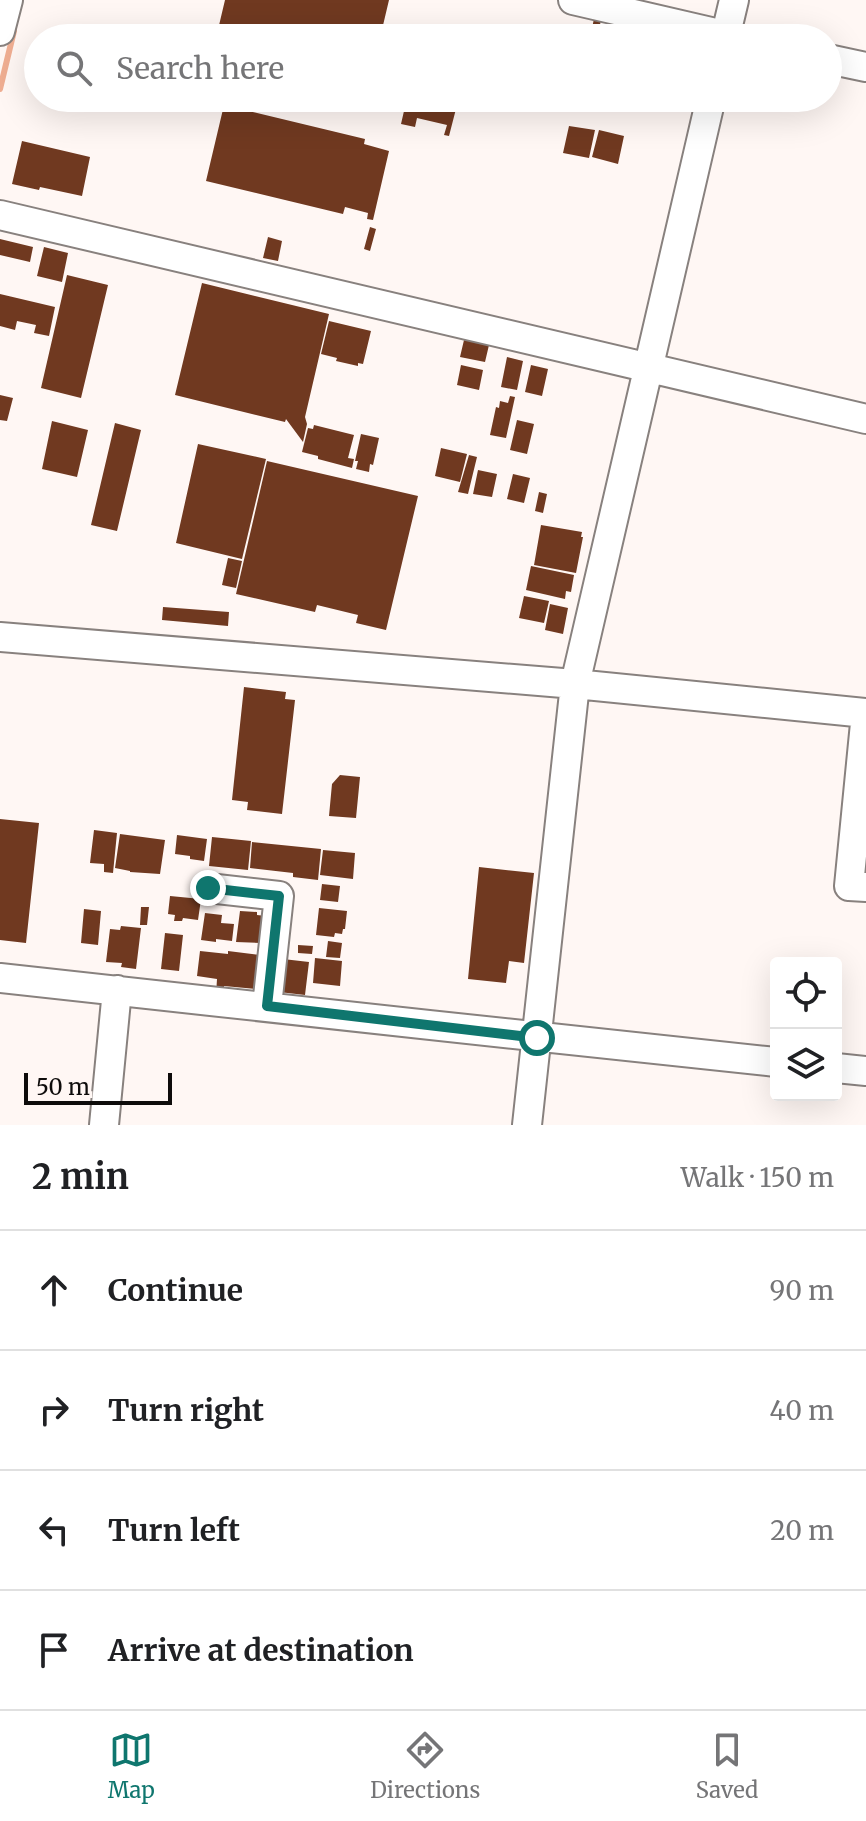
<!DOCTYPE html>
<meta charset="utf-8">
<style>
:root{--surface:#fff;--page:#f6f6f6;--text:#202124;--muted:#757577;--line:#e0e0e0;--accent:#0f766e}
body{margin:0;font-family:Merriweather,serif;background:var(--page);color:var(--text)}
.controls{position:absolute;right:24px;bottom:24px;display:grid;overflow:hidden;border-radius:8px;box-shadow:0 8px 32px #0002}
.controls button{width:72px;height:72px;display:grid;place-items:center;padding:0;border:0;border-bottom:2px solid var(--line);background:var(--surface);color:var(--text);font:40px sans-serif}
.scale{position:absolute;left:24px;bottom:20px;width:148px;box-sizing:border-box;padding-left:8px;border:4px solid #0e0c0b;border-top:0;font-size:22px;line-height:28px;white-space:nowrap;color:#0e0c0b;-webkit-text-stroke:6px #fff7f4;paint-order:stroke}
.stop{position:absolute;width:24px;height:24px;margin:-18px;border:6px solid #0f766e;border-radius:50%;background:#fff}
.stop.end{background:#0f766e;border-color:#fff;box-shadow:0 2px 8px #0008}
.list{margin:0;padding:0;list-style:none}
h2{display:flex;justify-content:space-between;align-items:center;height:104px;margin:0;padding:0 32px;font-size:34px}
h2 small{font-size:26px;font-weight:400;color:var(--muted)}
.list li{display:grid;grid-template-columns:52px 1fr auto;gap:24px;align-items:center;box-sizing:border-box;height:120px;padding:0 32px;border-top:2px solid var(--line)}
.list b{display:block;font-size:30px;white-space:nowrap}
.list em{font-size:26px;font-style:normal;color:var(--muted)}
.icon{flex:none;width:44px;height:44px;fill:none;stroke:currentColor;stroke-width:2;stroke-linecap:round;stroke-linejoin:round}
.map{position:relative;flex:none;width:866px;height:1125px;overflow:hidden}
.search{position:absolute;background:var(--surface);box-shadow:0 8px 32px #0002;left:24px;right:24px;top:24px;height:88px;display:flex;align-items:center;gap:20px;box-sizing:border-box;padding:0 28px;border-radius:44px;color:var(--muted);font-size:30px}
.sheet{height:584px;background:var(--surface)}
nav{display:flex;justify-content:space-around;align-items:center;box-sizing:border-box;height:112px;border-top:2px solid var(--line);background:var(--surface);font-size:22px;color:var(--muted)}
nav a{display:grid;justify-items:center;gap:4px}
nav .on{color:var(--accent)}
.map>svg:first-child{display:block}
.lines{fill:none;stroke-linecap:round;stroke-linejoin:round}
.stream{stroke:#efae92;stroke-width:6}
.building{fill:#703920}
.minor-casing{stroke:#88817e;stroke-width:32}
.minor{stroke:#fff;stroke-width:28}
.route{stroke:#0f766e;stroke-width:10}
</style>
<div class="map">
<svg width="866" height="1125" viewBox="0 0 866 1125">
<rect width="100%" height="100%" fill="#fff7f4"/>
<g class="lines">
<path class="stream" d="M0 89 14 31"/>
</g>
<path class="building" d="M225 0H389L380 38H216Z
M594 19 601 20 598 34 591 32Z
M327 98H366L364 108Z
M407 98 419 100V98H428L457 105 449 136 444 135 447 125 417 118 415 127 401 124Z
M224 105 365 139 364 144 389 151 373 220 367 219 368 213 345 207 343 214 206 181Z
M569 126 595 130 589 158 563 153Z
M599 130 624 136 618 164 592 157Z
M22 141 90 157 82 196 40 187 39 190 12 184Z
M370 227 376 229 370 251 364 249Z
M268 237 282 241 278 261 263 258Z
M0 239 33 247 30 262 0 255Z
M44 247 68 253 62 282 37 276Z
M67 275 108 285 81 398 41 388Z
M202 283 329 314 305 417 307 424 303 442 286 419 285 422 175 395Z
M0 294 55 307 49 336 34 333 36 325 17 321 15 330 0 326Z
M329 321 371 331 363 364 358 363V366L336 361 337 358 321 354Z
M464 340 489 345 485 362 460 357Z
M507 357 523 361 517 390 501 387Z
M461 365 483 370 479 390 457 385Z
M531 365 548 369 542 396 525 392Z
M0 395 13 398 7 421 0 420Z
M510 396 515 397 506 438 490 435 496 407 499 408 500 401 508 403Z
M517 420 534 424 527 454 510 450Z
M52 421 88 430 77 477 42 469Z
M115 423 141 430 117 531 91 525Z
M314 425 354 435 348 458 354 459 352 468 318 459V456L302 452 308 428 313 429Z
M361 434 379 438 373 465 370 464 369 472 356 469 358 461H355Z
M198 444 266 459 242 559 176 543Z
M441 448 467 454 460 482 435 476Z
M469 455 477 457 468 494 458 492Z
M267 461 418 496 386 630 356 623 358 615 317 605 315 612 236 594Z
M478 470 497 474 492 497 473 494Z
M513 474 530 478 524 503 507 499Z
M539 492 547 494 543 513 535 511Z
M541 525 582 532 581 537H583L576 573 534 565Z
M228 558 242 561 236 588 222 585Z
M531 566 574 575 571 592 566 591 565 599 526 590Z
M524 596 549 601 544 623 519 618Z
M550 604 568 608 563 634 545 630Z
M163 607 229 612 228 626 162 620Z
M244 687 286 692 285 699 295 700 282 814 247 810 248 802 232 800Z
M340 775 360 777 356 818 329 816 332 784Z
M0 819 39 823 26 943 0 940Z
M94 830 117 833 113 873 104 872V864L90 863Z
M120 834 165 840 160 874 130 872V871L115 868Z
M177 835 207 839 204 861 190 859V856L175 854Z
M212 837 251 841 248 870 209 866Z
M252 842 321 849 318 880 293 877V873L250 868Z
M323 850 355 853 353 879 320 875Z
M479 867 534 873 524 963 509 961 506 983 468 979Z
M322 884 340 886 338 902 320 900Z
M170 896 201 899 198 920 183 918 182 921H174L175 915 168 914Z
M141 907H149L147 925H140Z
M319 908 347 911 345 929H343L342 934 335 933 334 937 316 935Z
M84 909 101 911 98 945 81 943Z
M240 911 257 912V915L266 916 260 943 236 942Z
M205 913 222 915 221 923 234 924 232 941 216 939V942L201 940Z
M121 926 141 928 136 969 121 967 122 963 106 962 110 929 120 930Z
M165 933 183 935 179 971 161 969Z
M328 941 342 943 340 958 326 957Z
M298 945 313 946 312 954 298 953Z
M200 951 228 954V951L260 955 256 989 224 986 223 996 216 995 217 979 197 976Z
M315 958 342 961 340 986 313 983Z
M283 959 309 962 305 995 279 992Z"/>
<g class="lines">
<g class="minor-casing">
<path id="minor" d="M573 0 737 38
M0 31 8 0
M725 38 734 0
M828 59 866 67
M0 215 866 419
M0 637 575 684 866 713
M866 713 849 886 866 887
M208 888 279 896 267 1006
M0 978C259 1005 517 1036 776 1062
M836 1068 866 1071
M104 1125 117 990
M527 1125 575 684 711 98"/>
</g>
<use href="#minor" class="minor"/>
</g>
<g class="lines">
<path class="route" d="M208 888 279 896 267 1006 537 1038"/>
</g>
</svg>
<div class="controls">
<button><svg class="icon" aria-label="locate" viewBox="0 0 24 24"><circle cx="12" cy="12" r="6"/><path d="M12 2v4M12 18v4M2 12h4M18 12h4"/></svg></button>
<button><svg class="icon" aria-label="layers" viewBox="0 0 24 24"><path d="M12 4l9 5-9 5-9-5zM3 14l9 5 9-5"/></svg></button>
</div>
<div class="scale">50 m</div>
<div class="stop" style="left:537px;top:1038px"></div>
<div class="stop end" style="left:208px;top:888px"></div>
<div class="search"><svg class="icon" aria-label="search" viewBox="0 0 24 24"><circle cx="10" cy="10" r="6"/><path d="M15 15l6 6"/></svg>Search here</div>
</div>
<section class="sheet">
<h2>2 min<small>Walk · 150 m</small></h2>
<ul class="list">
<li><svg class="icon" aria-label="ahead" viewBox="0 0 24 24"><path d="M12 20V5M6 11l6-6 6 6"/></svg><div><b>Continue</b></div><em>90 m</em></li>
<li><svg class="icon" aria-label="right" viewBox="0 0 24 24"><path d="M7 20v-9h11M14 6l5 5-5 5"/></svg><div><b>Turn right</b></div><em>40 m</em></li>
<li><svg class="icon" aria-label="left" viewBox="0 0 24 24"><path d="M17 20v-9H6M10 6l-5 5 5 5"/></svg><div><b>Turn left</b></div><em>20 m</em></li>
<li><svg class="icon" aria-label="arrive" viewBox="0 0 24 24"><path d="M6 21V4h12l-3 4 3 4H6"/></svg><div><b>Arrive at destination</b></div></li>
</ul>
</section>
<nav>
<a class="on"><svg class="icon" aria-label="map" viewBox="0 0 24 24"><path d="M3 6l6-2 6 2 6-2v14l-6 2-6-2-6 2zM9 4v14M15 6v14"/></svg>Map</a>
<a><svg class="icon" aria-label="directions" viewBox="0 0 24 24"><path d="M12 3l9 9-9 9-9-9zM9 14v-3h6M13 9l2 2-2 2"/></svg>Directions</a>
<a><svg class="icon" aria-label="saved" viewBox="0 0 24 24"><path d="M7 4h10v16l-5-4-5 4z"/></svg>Saved</a>
</nav>
